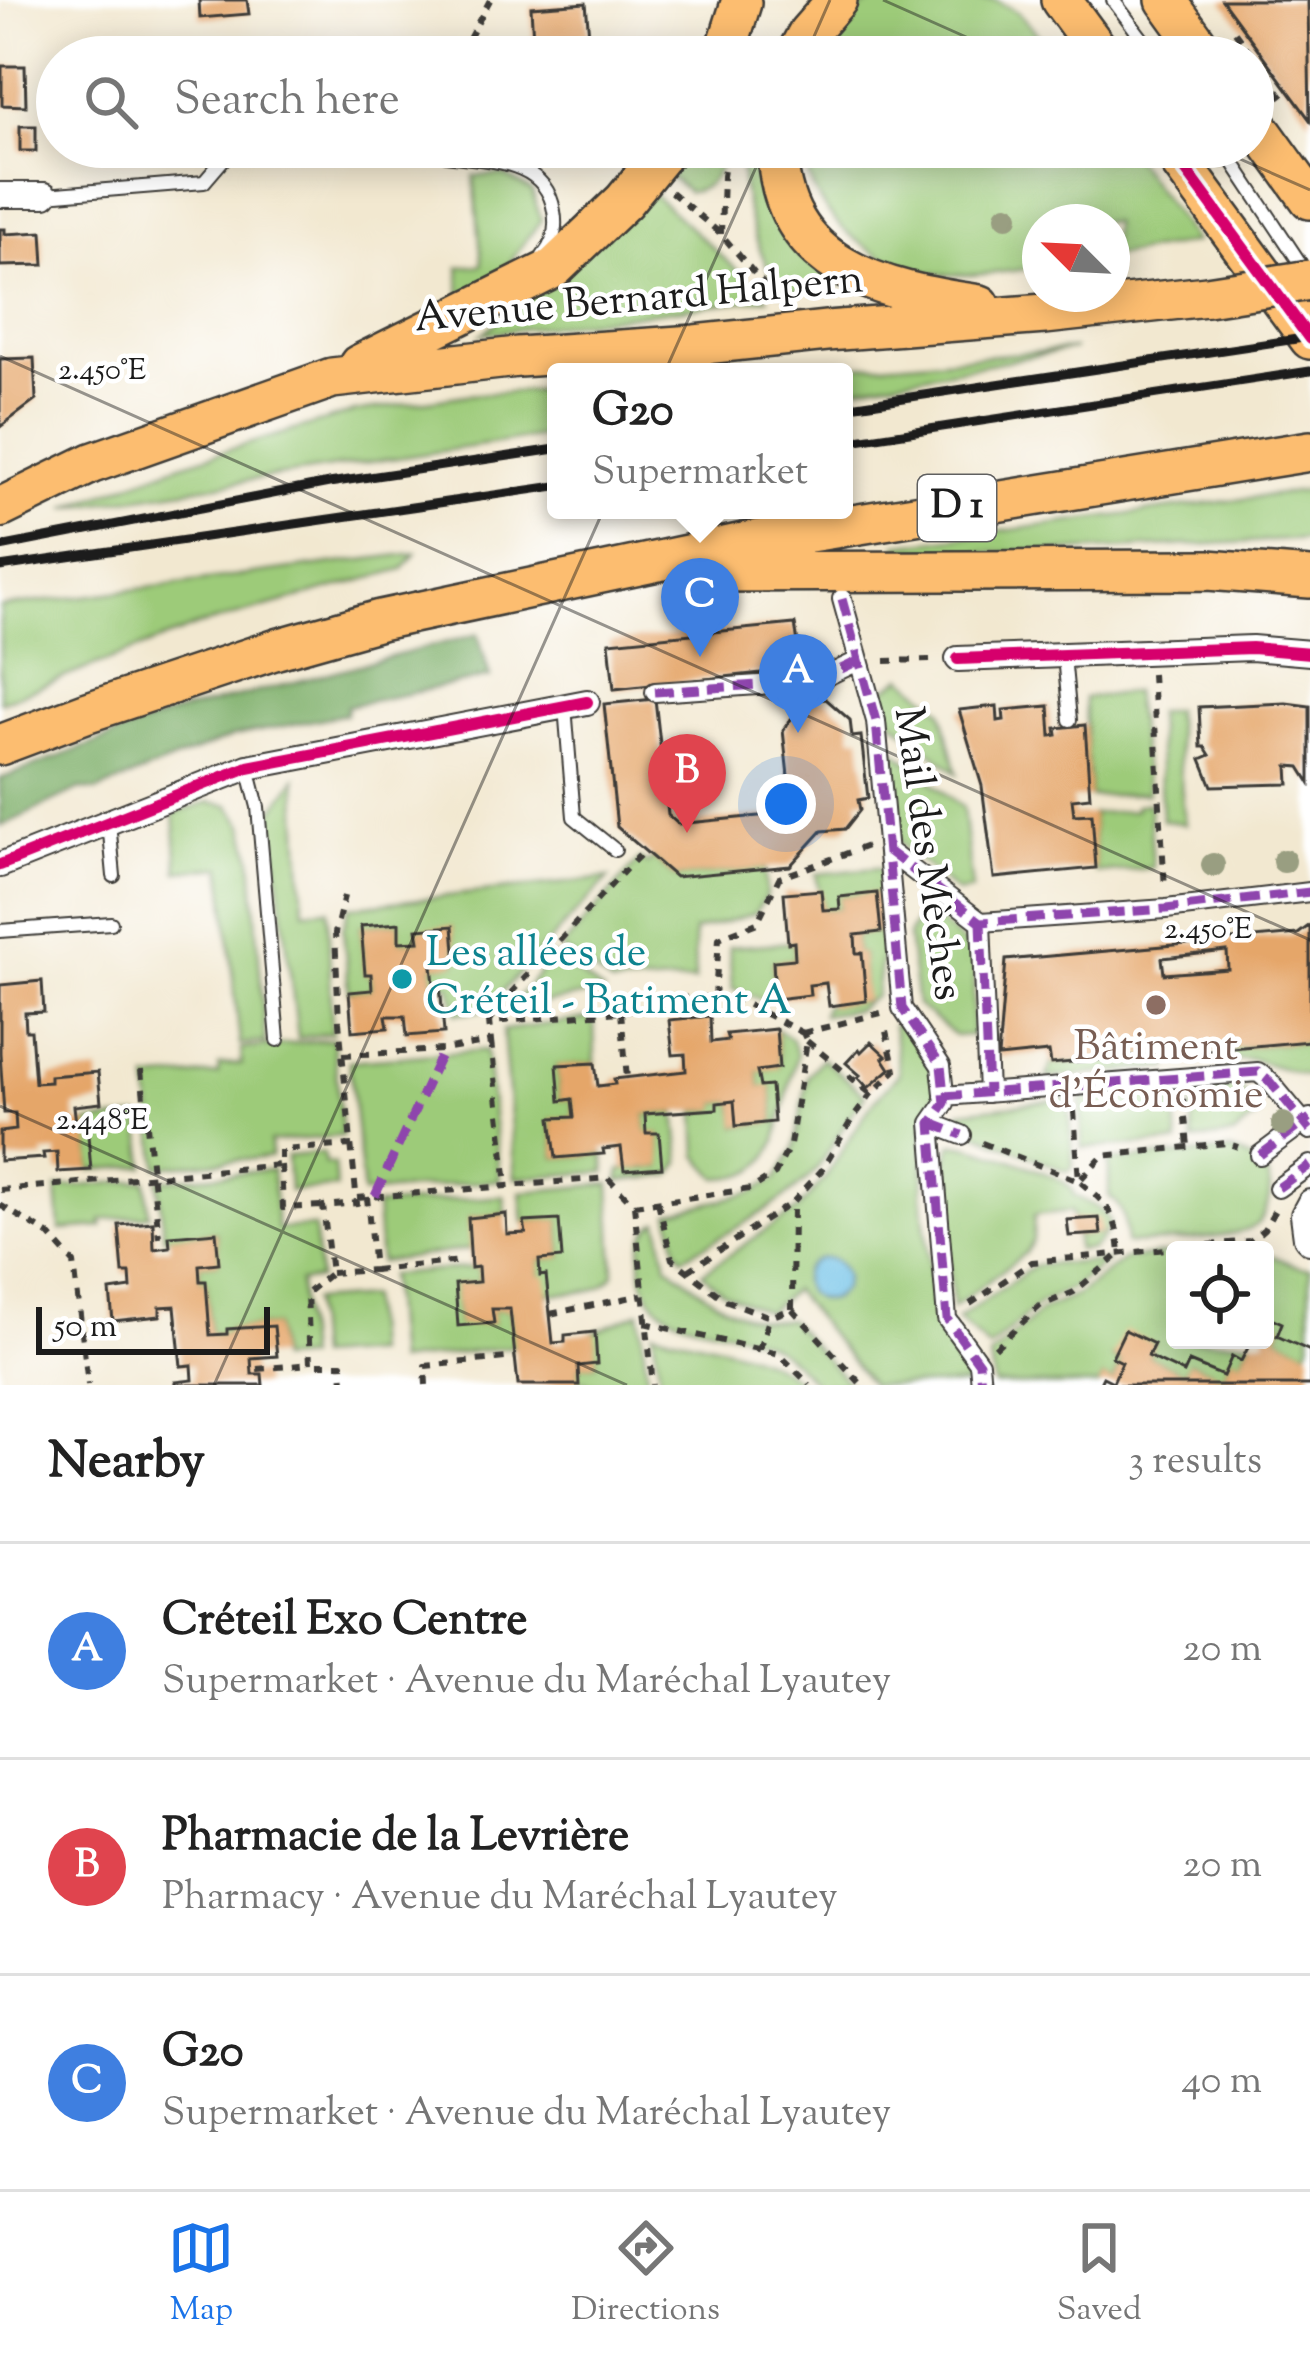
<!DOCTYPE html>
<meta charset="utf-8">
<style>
:root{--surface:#fff;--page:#f2f2f2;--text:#222;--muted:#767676;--line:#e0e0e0;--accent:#1a73e8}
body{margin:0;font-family:"Sorts Mill Goudy",serif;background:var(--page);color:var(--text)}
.controls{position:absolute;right:36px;bottom:36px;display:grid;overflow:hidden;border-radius:12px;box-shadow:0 6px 30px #0003}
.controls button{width:108px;height:108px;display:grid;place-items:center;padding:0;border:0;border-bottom:3px solid var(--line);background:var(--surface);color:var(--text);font:60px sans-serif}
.compass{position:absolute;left:1022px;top:204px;width:108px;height:108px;border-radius:50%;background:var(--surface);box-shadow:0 6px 30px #0003;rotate:294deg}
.scale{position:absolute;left:36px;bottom:30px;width:234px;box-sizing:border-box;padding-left:12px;border:6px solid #1c1c1c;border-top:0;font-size:33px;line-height:42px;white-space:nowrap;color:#1c1c1c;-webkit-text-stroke:9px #fff;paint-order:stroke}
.you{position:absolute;left:786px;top:804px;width:42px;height:42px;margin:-30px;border:9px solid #fff;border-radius:50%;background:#1a73e8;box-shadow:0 0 0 18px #1a73e833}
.badge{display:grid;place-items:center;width:78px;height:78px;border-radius:50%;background:var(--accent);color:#fff;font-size:39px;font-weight:700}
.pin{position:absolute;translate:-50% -99px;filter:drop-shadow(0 3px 6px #0008)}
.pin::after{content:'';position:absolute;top:63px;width:42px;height:36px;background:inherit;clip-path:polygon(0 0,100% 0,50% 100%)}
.popup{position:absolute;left:547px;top:363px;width:306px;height:156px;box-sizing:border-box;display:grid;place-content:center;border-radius:12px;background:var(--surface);filter:drop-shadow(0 3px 9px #0005);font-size:39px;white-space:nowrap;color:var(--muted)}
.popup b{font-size:45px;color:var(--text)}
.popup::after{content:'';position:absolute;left:50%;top:100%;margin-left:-24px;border:24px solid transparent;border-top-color:var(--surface)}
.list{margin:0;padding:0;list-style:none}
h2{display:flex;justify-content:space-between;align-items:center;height:156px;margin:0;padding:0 48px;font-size:51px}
h2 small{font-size:39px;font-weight:400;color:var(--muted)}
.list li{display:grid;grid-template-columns:78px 1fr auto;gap:36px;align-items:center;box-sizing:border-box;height:216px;padding:0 48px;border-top:3px solid var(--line)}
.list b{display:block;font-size:45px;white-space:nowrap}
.list p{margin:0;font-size:39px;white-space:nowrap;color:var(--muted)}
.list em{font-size:39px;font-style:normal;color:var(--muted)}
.icon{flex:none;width:66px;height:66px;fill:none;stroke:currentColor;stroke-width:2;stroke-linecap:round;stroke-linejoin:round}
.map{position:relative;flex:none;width:1310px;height:1385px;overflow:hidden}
.search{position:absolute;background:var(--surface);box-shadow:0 6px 30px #0003;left:36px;right:36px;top:36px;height:132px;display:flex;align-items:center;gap:30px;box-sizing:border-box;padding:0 42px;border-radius:66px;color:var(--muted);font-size:45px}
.sheet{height:804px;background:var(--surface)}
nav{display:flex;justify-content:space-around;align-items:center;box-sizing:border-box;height:168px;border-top:3px solid var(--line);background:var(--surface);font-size:33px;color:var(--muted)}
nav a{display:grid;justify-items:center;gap:6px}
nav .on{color:var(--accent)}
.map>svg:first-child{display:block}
.green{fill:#9dcb79;stroke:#5c744a;stroke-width:3}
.forest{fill:#7eaf69;stroke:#4d6642;stroke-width:3}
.water{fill:#6abfe6;stroke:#436e81;stroke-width:3}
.building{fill:#e5a669;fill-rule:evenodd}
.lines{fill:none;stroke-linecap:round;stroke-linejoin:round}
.service-casing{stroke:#3c3b37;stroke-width:16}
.pedestrian-casing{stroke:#3c3b37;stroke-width:22}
.minor-casing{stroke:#3c3b37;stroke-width:28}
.primary-casing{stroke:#3c3b37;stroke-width:44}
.trunk-casing{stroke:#3c3b37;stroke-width:44}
.path{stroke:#3c3b37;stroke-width:6;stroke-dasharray:9 9;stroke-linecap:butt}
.service{stroke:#fff;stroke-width:12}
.pedestrian{stroke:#fff;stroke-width:18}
.minor{stroke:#fff;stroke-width:24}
.primary{stroke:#fcbd6f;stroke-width:39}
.trunk{stroke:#fcbd6f;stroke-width:39}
.rail{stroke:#1c1c1c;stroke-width:9}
.trunk-bridge-casing{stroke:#3c3b37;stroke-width:44;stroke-linecap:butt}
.trunk-bridge{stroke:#fcbd6f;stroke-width:39}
.quiet{stroke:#8e44ad;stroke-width:9;stroke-dasharray:18 9;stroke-linecap:butt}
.cycleway-casing{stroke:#fff;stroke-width:20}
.cycleway{stroke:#d6006c;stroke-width:12}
.tree{fill:#999e81}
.ticks{fill:none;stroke:#1c1c1c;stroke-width:3;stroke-opacity:0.45}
.culture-dot{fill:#0f9aa8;stroke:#fff;stroke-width:4.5}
.education-dot{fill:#8d6e63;stroke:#fff;stroke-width:4.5}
.labels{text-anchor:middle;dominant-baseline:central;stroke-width:9;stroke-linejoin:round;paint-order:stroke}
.shield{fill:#fff;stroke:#606060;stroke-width:3}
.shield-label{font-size:39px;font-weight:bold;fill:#1c1c1c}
.street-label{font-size:42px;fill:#1c1c1c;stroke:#fff}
.culture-label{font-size:42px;fill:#0d838f;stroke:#fff;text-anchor:start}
.education-label{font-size:42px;fill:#785e54;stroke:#fff}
.ticks-label{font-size:30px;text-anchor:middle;fill:#1c1c1c;stroke:#fff;stroke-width:9;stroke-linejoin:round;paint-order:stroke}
</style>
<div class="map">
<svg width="1310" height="1385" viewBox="0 0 1310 1385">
<rect width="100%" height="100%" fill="#fff"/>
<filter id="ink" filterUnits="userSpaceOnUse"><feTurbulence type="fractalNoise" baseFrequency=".00833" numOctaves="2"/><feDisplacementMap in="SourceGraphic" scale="24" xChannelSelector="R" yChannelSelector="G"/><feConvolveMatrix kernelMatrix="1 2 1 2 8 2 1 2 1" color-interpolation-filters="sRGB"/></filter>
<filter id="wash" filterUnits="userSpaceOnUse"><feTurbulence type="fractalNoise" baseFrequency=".004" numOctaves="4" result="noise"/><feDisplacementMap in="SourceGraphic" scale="48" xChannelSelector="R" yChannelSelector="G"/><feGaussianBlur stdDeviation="2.7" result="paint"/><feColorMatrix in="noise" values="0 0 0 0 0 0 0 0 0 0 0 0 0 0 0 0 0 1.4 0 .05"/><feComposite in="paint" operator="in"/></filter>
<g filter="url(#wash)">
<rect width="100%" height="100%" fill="#f2e8d0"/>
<path class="green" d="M880 0H995L1018 12 1058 57H818L862 8Z
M686 147H724C721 170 713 189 688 192L667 174Z
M741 147H758V170L778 222 843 285 780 292C755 245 739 200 741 147Z
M804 147H1126L1195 242 1112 257V222H1040V267C1004 272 964 279 927 272 867 260 805 211 804 147Z
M504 175 532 191 541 220 503 272 461 299 459 267 482 265 474 176Z
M653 194 768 298 482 334Z
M1075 349 844 389V372H779Z
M556 389V434L66 508 181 464 355 412 466 395Z
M1310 490V539L1052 552 896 553 897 545Z
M416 553 403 569 198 626 0 702V607Z
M903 677 942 710 957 773 886 715 884 690Z
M1133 692 1148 793 1090 797 1084 698Z
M1174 710 1185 824 1162 820 1156 713Z
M890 746 963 808 972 890 957 893 900 843Z
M296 778 304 911 328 909 332 1033 298 1038 271 814Z
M209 802 229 805 244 825 252 858 265 1042 240 1044 222 867 178 871 174 813Z
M1149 803 1153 868 1096 873 1092 814 1135 810 1136 805Z
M653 858 675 877 765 868 766 896 754 914 694 931 695 981 612 985 561 949 640 859 647 864Z
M877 868 888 876 893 935 881 959 876 996 856 1010 822 1015 824 1006 865 1001 862 954 856 953 855 935 881 932 877 894 840 897V909L823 910 816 874Z
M609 878 485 1010 457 1013 450 985 434 984 432 966 456 963 452 927 417 930 419 941 399 942 398 923 361 926 365 973 371 974 372 990 349 992 343 929 349 907Z
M922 907 975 953 972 1035 955 1036 917 1005 908 936Z
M794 942 795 959 773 962 775 999 765 1001 732 988 729 947Z
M553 956 603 992 507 1010 553 957Z
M594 1018 595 1063 557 1066 560 1100 572 1099 574 1117 551 1119 556 1158 604 1154 606 1172 515 1178 503 1030Z
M900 1025C918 1042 938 1062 937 1090 936 1103 927 1113 924 1126 919 1143 928 1169 922 1192L935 1321 961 1349 970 1365 973 1385H871L793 1290 767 1312 723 1292 702 1273 798 1209 825 1178 870 1106 899 1073 893 1026Z
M776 1029 791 1038 797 1054 776 1141C765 1169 748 1178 718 1178L698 1156 696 1111 716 1109 717 1103 734 1101 737 1126 774 1122 771 1087H760L757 1071 779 1067Z
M333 1039 342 1136 270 1142 271 1157 158 1167 148 1080 218 1074 219 1065 242 1064 241 1049Z
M1310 1041V1077L1251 1059 1234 1060 1233 1048Z
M486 1050 500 1180 363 1194 349 1061Z
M1166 1054 1169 1068 1047 1078 1051 1064Z
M822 1058 865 1095C847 1117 835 1144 818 1167 793 1200 722 1236 683 1257L677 1250 670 1213 753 1192 776 1179 794 1149 808 1076Z
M1239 1085 1259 1115 1233 1136 1193 1141 1191 1088Z
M1174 1090 1178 1143 1082 1148 1081 1099Z
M1069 1099 1073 1167 1068 1172 962 1127 961 1111Z
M676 1112 681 1162 672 1175 619 1181 621 1170 661 1167 659 1134 646 1133 645 1114Z
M140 1117 145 1166 91 1170 87 1123Z
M953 1144C969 1143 1058 1175 1069 1186 1080 1198 1065 1191 1081 1199 1094 1206 1102 1208 1110 1221L1105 1235 1092 1249 1077 1250 1076 1236 1100 1234 1074 1220 1071 1211 1034 1215 1033 1241 1025 1253 953 1308 944 1208C954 1187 940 1164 953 1144Z
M1231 1151C1249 1157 1269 1166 1270 1188 1270 1199 1266 1215 1258 1223 1240 1241 1154 1242 1126 1244 1125 1223 1126 1210 1109 1196V1161Z
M323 1153 325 1164H334L336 1188 289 1191 287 1156Z
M272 1170 277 1229 314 1227 319 1279 299 1282 306 1358 278 1360 274 1326 228 1329 227 1334 210 1335 206 1281H200L199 1265 218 1263 216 1232 164 1237 158 1180Z
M146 1180 149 1215 102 1220V1227L60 1230 57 1188Z
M610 1184 614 1274C602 1296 571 1292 548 1294L540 1276 539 1260 562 1257 559 1221 524 1222 521 1192Z
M504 1196 506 1214 469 1218 470 1249 380 1262 376 1206Z
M659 1221 667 1265C702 1291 741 1328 788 1319L850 1385H817C801 1370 786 1352 767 1343 716 1318 643 1337 641 1260 640 1244 645 1228 659 1221Z
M1175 1253V1340L1251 1341 1241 1361 1231 1357 1223 1376 1190 1362 1184 1373 1148 1356 1153 1344 1112 1357 1122 1362 1113 1382 1103 1378 1099 1385H994L990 1357 1043 1309 1077 1295 1124 1259Z
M1265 1253 1299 1267 1310 1268V1343L1307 1350 1277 1336 1282 1323 1265 1315Z
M1107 1261 1072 1288 1040 1303 989 1349 958 1319 1036 1265Z
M478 1267 479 1282 455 1285 458 1325 493 1323 492 1309H510L515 1346 396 1362 389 1275Z
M369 1297 373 1353 316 1357 312 1301Z
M640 1312 648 1385H587L586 1381H578V1366L597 1364 593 1332Z
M653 1331C699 1343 769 1350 803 1385H661Z"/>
<path class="forest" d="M478 634 490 677 347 706 346 714 234 736 97 791 80 789 0 827V779L172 714Z"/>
<path class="water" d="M803 1279a21 21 0 1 1 42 0a21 21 0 1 1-42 0Z"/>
<g id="blocks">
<path class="building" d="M199 0H247L249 14 200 18Z
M1222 0H1308L1310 120Z
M586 3 589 36 533 40 531 7Z
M2 66H25L26 106 2 105Z
M20 126H36V151H20Z
M0 229H5V234L42 232 44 265 0 266Z
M34 358 36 400 0 427V359Z
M795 624 798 643 779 671 614 689 609 642Z
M655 699 668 815 678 824 780 814 791 803 783 730 805 700 826 699 850 720 852 737 861 736 868 798 858 800 860 810 845 829 822 831 790 866 675 877 617 827 604 704Z
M1286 703 1310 706V783L1300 767 1288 766 1289 784 1212 786 1201 759 1210 755 1205 747H1201L1199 707Z
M997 706 998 721 1004 720 1003 710 1049 706 1051 736 1057 735 1056 728 1085 725 1090 797 1072 799 1074 815 1092 814 1096 868 994 878 982 786 959 710Z
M821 890 823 910 840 909 839 897 877 893 881 932 855 935 856 953H862L866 1001 829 1006 826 983 809 985 810 995 775 999 773 961 795 959 794 942 788 943 784 893Z
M399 923V942L419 941 417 929 453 926 456 964 432 966 434 984H440L444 1033 407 1036 405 1016H386L388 1028 352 1031 349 992 372 990 371 974H365L361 926Z
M1310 925V1041L1051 1064 1049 1052 998 1057 1006 960 1298 934ZM1227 951 1228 969 1164 974 1162 958Z
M42 981 44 1012 25 1013 26 1031H31L35 1083 50 1082V1076L98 1072 101 1103 74 1106 76 1123H87L91 1170 58 1172 57 1152 43 1153 44 1158 0 1161V1132L16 1130 15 1113H4L0 1053V985Z
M710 1016 711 1042 728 1040 726 1034 776 1029 779 1068 757 1071 760 1087 771 1086 774 1122 736 1126 734 1101 717 1103V1109L645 1114 646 1133H659L662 1167 624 1170 621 1147 603 1149 604 1154 556 1158 551 1118 574 1117 572 1099 560 1101 557 1065 595 1063 598 1086 615 1084 614 1079 686 1071 685 1054 673 1055 669 1020Z
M871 1042 886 1056 883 1058 890 1069 868 1088 858 1077 860 1075 846 1063 859 1049 861 1052Z
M506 1214 507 1234 526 1233 524 1222 559 1220 562 1258 539 1260 540 1276 546 1275 553 1343 565 1342V1335L595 1332 597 1364 578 1366 579 1385H518L510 1309H492L494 1323 458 1326 455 1284 479 1282 478 1267 471 1268 468 1218Z
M1099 1218 1101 1234 1069 1236 1067 1220Z
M153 1222 154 1249 170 1247 169 1236 216 1232 219 1263 199 1265 200 1281H206L210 1335 227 1334V1329L274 1326 277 1356 251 1358 252 1374H262L263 1385H175V1382L193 1380 192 1365 181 1366 175 1306 160 1307V1316L113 1321 110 1291 131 1288 130 1273H123L119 1225Z
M1265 1315 1282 1323 1277 1336 1310 1351V1385H1099L1103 1377 1113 1382 1122 1362 1112 1357 1125 1330 1154 1344 1148 1356 1184 1373 1189 1362 1223 1376 1232 1356 1241 1361 1252 1340H1265Z"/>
</g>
</g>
<g filter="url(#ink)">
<use href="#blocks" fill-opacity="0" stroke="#3c3b37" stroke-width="3"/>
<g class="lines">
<g class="service-casing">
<path id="service" d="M1113 0 1156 57
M439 147 446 155C488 161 546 159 554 211 557 227 554 243 543 256
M1223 147 1306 272
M45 195 204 182 234 147
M1064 656 1070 720
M565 706 574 817 615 850
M248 768 258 807 278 1040
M109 822 114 876
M0 931 111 923"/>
</g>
<g class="pedestrian-casing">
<path id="pedestrian" d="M842 599 876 721 902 1008 941 1066 945 1103 931 1123 947 1319 979 1363 981 1385
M655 692 816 681 858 661
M888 851 981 922 1166 909 1310 892
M981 922 988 1093
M944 1096 1258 1072 1270 1082 1310 1130
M931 1123 962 1135
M1260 1155 1310 1118
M1278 1188 1310 1165"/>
</g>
<g class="minor-casing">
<path id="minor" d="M0 195H45
M958 659 1252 648 1310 653
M0 865 248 767 587 702
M1310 1202 1303 1215 1306 1238 1310 1242"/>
</g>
<g class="primary-casing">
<path id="primary" d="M1061 0 1103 57
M1166 0 1207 57
M1253 120 1310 199
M1169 147 1310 339"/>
</g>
<g class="trunk-casing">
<path id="trunk" d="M724 57 741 3
M795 57 808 33 837 0
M777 147C779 268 881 291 980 305
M359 365 554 268 624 201 668 147
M0 508 92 463 332 378 518 357 695 345 827 331 1045 314 1207 296
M689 572 1208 570 1310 578
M0 745 88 712 277 649 380 620 748 542 1310 451"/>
</g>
<path class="path" d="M1235 32 1284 99
M472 57 470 37 490 0
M251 160 418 148
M671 192 721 234 773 295
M721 234 723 176 728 147
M885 661 932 660
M1152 674 1165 889
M633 862 643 852
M715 997 719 938 757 923 779 878 867 846
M621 1012 627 1078
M489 1022 496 1009 626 869
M803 1033 881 1013
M807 1041 871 1094
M491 1042 507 1185
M343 1055 443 1050 491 1042 489 1022 621 1012 689 997H733L803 1033
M141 1070 159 1237
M1183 1099 1188 1146
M1074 1111 1079 1181C1109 1206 1117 1214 1120 1254
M982 1143 1079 1181 1102 1156 1226 1143 1238 1147
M281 1165 283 1208 323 1206
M0 1190 281 1165V1150L352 1145
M357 1198 608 1178 634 1205
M658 1202 672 1259 725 1300 770 1317 792 1309 862 1385
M0 1205 48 1234 74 1263 88 1385
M634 1205 751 1189 775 1174 790 1145 807 1041 803 1033
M634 1205 653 1385
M374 1270 461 1261
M688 1271 793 1202 821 1171 851 1121 871 1094 895 1071 885 1027
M331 1273 374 1270 367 1197
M970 1304 1032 1262 1250 1241 1264 1229 1275 1210
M792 1309 793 1204
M550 1314 642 1295
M645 1323 779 1354 810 1385
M995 1348 1040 1306 1074 1292 1117 1256
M759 1349 770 1317
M257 1369 310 1364
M343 1385 342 1364H310L307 1293 331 1273 323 1206 357 1203 339 1022 335 933 344 896
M426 1385 425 1366 516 1357"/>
<use href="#service" class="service"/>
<use href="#pedestrian" class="pedestrian"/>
<use href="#minor" class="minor"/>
<use href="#primary" class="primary"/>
<use href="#trunk" class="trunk"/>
<path class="rail" d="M844 407 1310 337
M844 442 1310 371
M0 547 329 483 556 449
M0 567 556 486"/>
<g class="trunk-bridge-casing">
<path id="trunk-bridge" d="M1207 296 1310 280"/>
</g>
<use href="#trunk-bridge" class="trunk-bridge"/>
<path class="quiet" d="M842 599 876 721 902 1008 941 1066 945 1103 931 1123 947 1319 979 1363 981 1385
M655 692 816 681 858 661
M888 851 981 922 1166 909 1310 892
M981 922 988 1093
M944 1096 1258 1072 1270 1082 1310 1130
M931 1123 962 1135
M1260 1155 1310 1118
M1278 1188 1310 1165
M375 1196 443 1050"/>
<g class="cycleway-casing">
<path id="cycleway" d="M1169 147 1310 339
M958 659 1252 648 1310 653
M0 865 248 767 587 702"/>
</g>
<use href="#cycleway" class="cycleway"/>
</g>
<g class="tree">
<circle cx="1007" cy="216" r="12"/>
<circle cx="1284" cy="861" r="12"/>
<circle cx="1213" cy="865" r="12"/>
<circle cx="1283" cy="1124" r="12"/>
</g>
</g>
<path class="ticks" d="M883 0 1011 57M805 57 830 0M1213 147 1310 190M0 356 1310 940M0 1106 627 1385M214 1385 765 147"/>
<circle class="culture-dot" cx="402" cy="979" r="12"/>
<circle class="education-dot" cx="1156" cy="1005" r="12"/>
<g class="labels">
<rect class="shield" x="918" y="475" width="78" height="66" rx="9"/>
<g class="shield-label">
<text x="957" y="508">D 1</text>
</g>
<g class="street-label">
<text transform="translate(639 301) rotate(-5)">Avenue Bernard Halpern</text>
<text transform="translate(926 854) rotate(82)">Mail des Mèches</text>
</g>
<g class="culture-label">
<text x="426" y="955">Les allées de<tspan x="426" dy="48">Créteil - Batiment A</tspan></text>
</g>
<g class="education-label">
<text x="1156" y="1049">Bâtiment<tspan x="1156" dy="48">d'Économie</tspan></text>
</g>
</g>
<g class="ticks-label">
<text x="102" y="379">2.450°E</text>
<text x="1208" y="938">2.450°E</text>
<text x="102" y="1129">2.448°E</text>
</g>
</svg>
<div class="controls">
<button><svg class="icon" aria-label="locate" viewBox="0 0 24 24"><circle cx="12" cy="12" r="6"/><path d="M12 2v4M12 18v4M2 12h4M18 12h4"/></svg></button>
</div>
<svg class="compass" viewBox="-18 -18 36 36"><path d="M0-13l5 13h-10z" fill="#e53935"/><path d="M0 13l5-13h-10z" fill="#767676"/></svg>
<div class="scale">50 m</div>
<div class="you"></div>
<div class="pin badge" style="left:798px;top:733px;background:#3f7fe0">A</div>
<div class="pin badge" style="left:687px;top:833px;background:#e0444e">B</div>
<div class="pin badge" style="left:700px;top:657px;background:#3f7fe0">C</div>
<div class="popup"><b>G20</b>Supermarket</div>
<div class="search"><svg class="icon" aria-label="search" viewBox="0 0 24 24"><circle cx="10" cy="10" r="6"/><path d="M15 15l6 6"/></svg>Search here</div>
</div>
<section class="sheet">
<h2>Nearby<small>3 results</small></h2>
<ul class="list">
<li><span class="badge" style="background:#3f7fe0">A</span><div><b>Créteil Exo Centre</b><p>Supermarket · Avenue du Maréchal Lyautey</p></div><em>20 m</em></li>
<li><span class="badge" style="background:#e0444e">B</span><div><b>Pharmacie de la Levrière</b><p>Pharmacy · Avenue du Maréchal Lyautey</p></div><em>20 m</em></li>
<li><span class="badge" style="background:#3f7fe0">C</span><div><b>G20</b><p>Supermarket · Avenue du Maréchal Lyautey</p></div><em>40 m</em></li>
</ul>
</section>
<nav>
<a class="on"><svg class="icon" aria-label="map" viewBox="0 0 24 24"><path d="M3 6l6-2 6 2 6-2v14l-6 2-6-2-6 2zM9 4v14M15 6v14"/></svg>Map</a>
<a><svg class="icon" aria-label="directions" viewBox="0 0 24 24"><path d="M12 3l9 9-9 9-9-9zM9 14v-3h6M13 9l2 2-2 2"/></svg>Directions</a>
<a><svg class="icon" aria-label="saved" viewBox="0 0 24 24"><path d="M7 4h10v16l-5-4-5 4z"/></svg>Saved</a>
</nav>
